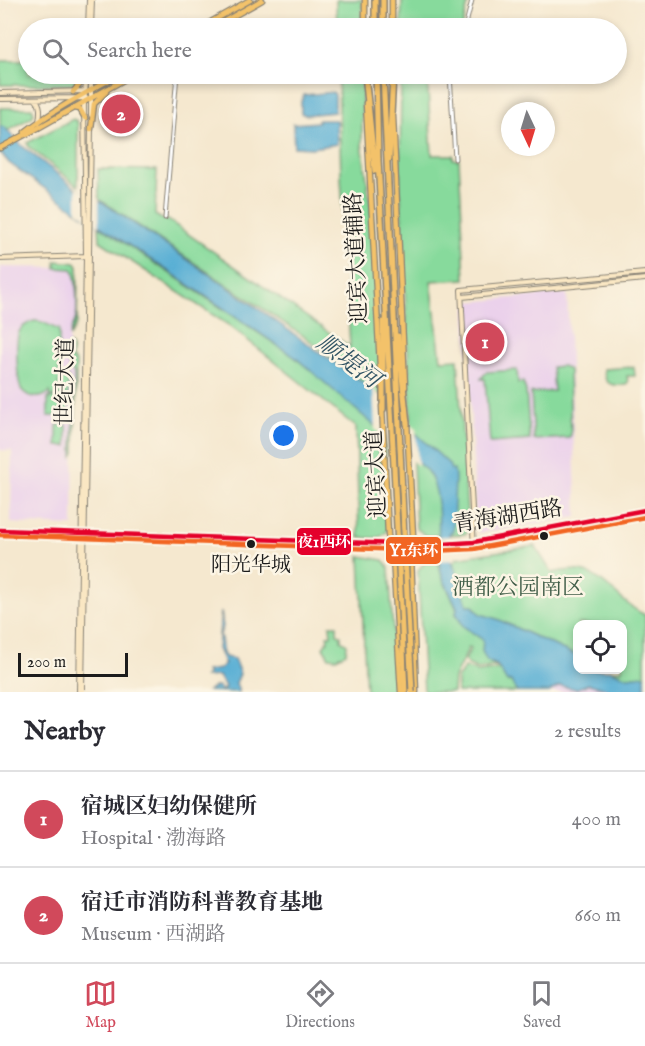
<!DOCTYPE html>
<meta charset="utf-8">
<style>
:root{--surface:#fff;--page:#f7f7f7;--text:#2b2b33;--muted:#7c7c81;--line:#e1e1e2;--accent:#d1495b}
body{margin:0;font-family:"IM FELL English","Noto Serif SC",serif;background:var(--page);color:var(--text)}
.controls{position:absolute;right:18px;bottom:18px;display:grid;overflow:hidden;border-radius:12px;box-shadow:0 3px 9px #0003}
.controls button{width:54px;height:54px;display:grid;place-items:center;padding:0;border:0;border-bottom:2px solid var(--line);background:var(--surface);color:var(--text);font:30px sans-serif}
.compass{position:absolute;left:501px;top:102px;width:54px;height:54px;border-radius:50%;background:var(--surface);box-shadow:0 3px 9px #0003;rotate:176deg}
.scale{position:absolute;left:18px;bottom:15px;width:110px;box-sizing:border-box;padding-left:6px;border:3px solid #1c1c1c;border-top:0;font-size:16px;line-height:21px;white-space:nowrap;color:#1c1c1c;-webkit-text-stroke:4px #fcf5e5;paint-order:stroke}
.you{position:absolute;left:284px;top:436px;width:21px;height:21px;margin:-15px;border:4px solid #fff;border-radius:50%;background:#1a73e8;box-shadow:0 0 0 9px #1a73e833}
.badge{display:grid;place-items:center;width:39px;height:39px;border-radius:50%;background:var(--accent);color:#fff;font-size:20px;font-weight:700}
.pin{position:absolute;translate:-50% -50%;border:3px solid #fff;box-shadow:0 2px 6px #0006}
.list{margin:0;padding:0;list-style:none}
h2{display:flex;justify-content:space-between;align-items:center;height:78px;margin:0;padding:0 24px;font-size:26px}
h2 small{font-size:20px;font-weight:400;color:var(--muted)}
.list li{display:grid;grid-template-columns:39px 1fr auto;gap:18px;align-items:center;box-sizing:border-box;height:96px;padding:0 24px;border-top:2px solid var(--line)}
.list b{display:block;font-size:22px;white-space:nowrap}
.list p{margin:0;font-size:20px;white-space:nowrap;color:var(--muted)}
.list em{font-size:20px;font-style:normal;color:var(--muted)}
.icon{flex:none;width:33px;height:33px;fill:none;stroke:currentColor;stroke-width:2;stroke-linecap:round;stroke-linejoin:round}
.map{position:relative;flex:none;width:645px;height:692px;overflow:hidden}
.search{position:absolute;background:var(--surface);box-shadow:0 3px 9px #0003;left:18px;right:18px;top:18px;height:66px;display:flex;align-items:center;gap:15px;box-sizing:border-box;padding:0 21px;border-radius:33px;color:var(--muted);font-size:22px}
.sheet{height:270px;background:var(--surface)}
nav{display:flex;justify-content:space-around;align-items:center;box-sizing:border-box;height:84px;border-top:2px solid var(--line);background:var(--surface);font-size:16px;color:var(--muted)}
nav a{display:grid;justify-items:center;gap:3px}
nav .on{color:var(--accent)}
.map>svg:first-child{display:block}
.built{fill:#ebd1eb}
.green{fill:#87da9c;stroke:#527b5c;stroke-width:1.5}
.water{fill:#57aed4;stroke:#3a6578;stroke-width:1.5}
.pier{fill:#f5e8cf}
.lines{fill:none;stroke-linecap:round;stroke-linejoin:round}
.street-casing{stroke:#888276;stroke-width:5}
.secondary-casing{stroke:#888276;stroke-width:6}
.primary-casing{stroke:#888276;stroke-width:7}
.highway-casing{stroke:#888276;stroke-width:8}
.street{stroke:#fff;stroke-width:3}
.secondary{stroke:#fae7c3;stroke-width:4}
.primary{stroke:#f3c26a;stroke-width:4.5}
.highway{stroke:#f3c26a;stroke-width:5}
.highway-bridge-casing{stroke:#888276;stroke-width:8;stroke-linecap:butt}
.highway-bridge{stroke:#f3c26a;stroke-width:5}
.bus-1-casing{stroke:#fcf5e5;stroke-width:9}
.bus-2-casing{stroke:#fcf5e5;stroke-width:9}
.bus-1{stroke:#e4002b;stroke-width:4.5}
.bus-2{stroke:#f26522;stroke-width:4.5}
.bus-dot{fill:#1c1c1c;stroke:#fcf5e5;stroke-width:2}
.labels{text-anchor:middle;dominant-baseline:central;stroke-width:5;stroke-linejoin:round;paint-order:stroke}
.bus-label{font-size:20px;fill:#1c1c1c;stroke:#fcf5e5}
.street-label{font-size:22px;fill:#1c1c1c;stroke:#fcf5e5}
.park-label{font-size:22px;fill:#415e49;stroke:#fcf5e5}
.water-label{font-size:24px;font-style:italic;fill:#345666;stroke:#fcf5e5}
.line-badge{stroke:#fcf5e5;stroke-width:2}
.badge-label{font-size:16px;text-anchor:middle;font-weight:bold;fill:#fff}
</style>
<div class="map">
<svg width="645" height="692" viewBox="0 0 645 692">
<rect width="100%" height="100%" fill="#fcf5e5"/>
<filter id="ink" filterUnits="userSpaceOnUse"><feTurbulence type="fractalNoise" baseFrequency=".0167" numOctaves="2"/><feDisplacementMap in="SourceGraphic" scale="12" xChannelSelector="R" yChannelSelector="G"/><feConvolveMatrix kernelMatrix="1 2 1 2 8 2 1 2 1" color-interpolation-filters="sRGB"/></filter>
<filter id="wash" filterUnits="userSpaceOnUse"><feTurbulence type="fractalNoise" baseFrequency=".008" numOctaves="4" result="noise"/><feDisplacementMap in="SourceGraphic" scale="24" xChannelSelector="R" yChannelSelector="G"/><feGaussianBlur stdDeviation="1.35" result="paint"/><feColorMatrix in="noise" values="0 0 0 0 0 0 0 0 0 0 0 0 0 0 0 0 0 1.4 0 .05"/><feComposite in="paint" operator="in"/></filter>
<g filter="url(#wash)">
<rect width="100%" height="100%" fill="#f5e8cf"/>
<path class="built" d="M0 267 70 268 74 270 76 275V319L69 334V366L74 375 73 526 11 523 12 451 0 450Z
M567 293 577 517 479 533 476 528 466 309 469 302Z
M588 684 604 688 609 692H545L558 686 576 689Z"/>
<path class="green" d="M336 0H362V28H337Z
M402 0H469L462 28H401Z
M0 60H28V74H79L74 83 68 85H0Z
M338 74H362V144L373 224 382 392 380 395 305 337 99 199 98 169 157 170 155 215 162 219 168 220 350 347 341 177Z
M401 74H427L432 155H453V159L459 160 465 279 431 281 441 360 458 359 468 531 465 534 426 536 416 528 400 182Z
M0 108H32L34 113 32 117 7 131 0 126Z
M73 119 77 121 78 125V186L29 147 27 143Z
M99 226 293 356 384 430 388 529C382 541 371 538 359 537L356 427 230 326 100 241Z
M56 261 76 263 78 267 77 323 70 337C70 329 74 325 76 318 78 308 77 275 72 269L56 268Z
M34 321C45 320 50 328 59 329V377H68V396H59V381L58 396H50V392C40 400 29 399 21 389 17 379 15 342 19 332 22 326 28 323 34 321Z
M69 343 72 349 71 358 76 362 75 453 73 456 74 375 69 366Z
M563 366 569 370 571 435 568 438 534 440 531 393 554 391 552 367Z
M634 367 635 376H627L628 382 626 385C611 386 604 385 604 369Z
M517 370 518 383 523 382 526 391 530 440 490 443 485 379H481L486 372Z
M48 398H68V416H48Z
M57 425H67V446H57Z
M535 546 552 573C602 560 608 597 645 615V675L627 677 610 670H622V624H578L577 656 497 619 480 614 473 605H467L452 560H456V558Z
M360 556 383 560 389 568 397 692H366Z
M438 561 442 577 457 609 456 614 463 626 483 640 490 663 498 666 478 669 467 664 465 660 471 648 469 647 454 678 453 692H424L418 570 425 562Z
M330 625H337V634L341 635V640L347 644 346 653 336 658 329 657 323 647 328 640 327 635H331Z
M465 667 478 672 500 669 508 682 511 681 517 692H457V679Z"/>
<path class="water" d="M333 92 335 95V112L305 115 301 113V102L304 95Z
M318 120H336L337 144 312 148 294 147 293 124 318 122Z
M0 126 4 127 21 145 77 189 102 202 232 290 373 390 381 401 449 464 451 470H454L455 478 453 531 449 534 452 560 467 605H472L480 614 497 619 577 656 578 670H610L627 677 645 675V692H609L605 688 588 684 576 689 560 686 549 692H517L511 681 507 682 497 665 487 661 482 651 483 640 463 626 456 613 457 608C451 593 441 580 439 562 436 533 445 495 427 471L296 358 179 278 75 210 9 163 0 152Z
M221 612 223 627 220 634C223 642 220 650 225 657L234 659 240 674 236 683 239 692 208 691 211 688 218 686 222 691 225 687 219 676 205 677 208 674 206 671 220 669 225 664 218 649Z"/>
<path class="pier" d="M77 188 99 199V226L77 211Z
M373 387 380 396 416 428 418 466 375 429Z
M452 536 456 560 436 561V537Z"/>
</g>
<g filter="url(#ink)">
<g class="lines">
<g class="street-casing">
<path id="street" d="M465 28 472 0
M450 74 455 159
M165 218 177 74"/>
</g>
<g class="secondary-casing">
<path id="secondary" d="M88 28 89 0
M91 28 92 0
M91 74V115
M0 93 86 91
M0 99 86 98
M35 99C42 105 40 114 39 122
M0 259 86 256
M462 297 645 279
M0 530 412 544
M0 535 411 551
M474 549 461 290 645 273
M79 692 86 256 84 102 87 74
M82 692 91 128"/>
</g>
<g class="primary-casing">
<path id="primary" d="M392 0V28
M200 28 250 0
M212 28 262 0
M365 28V0
M98 74 103 76H112
M73 92 81 83 84 74
M366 103 381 385
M74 108 80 109 85 118
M393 116 405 387
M91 129 94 104 106 92
M25 132C54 109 88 92 120 74
M0 148 38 128 134 74
M382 406 388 535 393 558 401 692
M407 422 413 535 411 554 416 692
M412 544 474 542 645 510
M411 551 474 549 645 517"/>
</g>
<g class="highway-casing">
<path id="highway" d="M375 0V28
M383 28V0
M365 74 375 171
M376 74 378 159 393 447
M383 74 404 536
M389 159 393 74
M398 336 407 424
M383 409V322
M403 649 405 692"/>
</g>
<use href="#street" class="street"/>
<use href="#secondary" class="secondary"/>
<use href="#primary" class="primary"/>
<use href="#highway" class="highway"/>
<g class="highway-bridge-casing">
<path id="highway-bridge" d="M393 447 403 649
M404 536 412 692"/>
</g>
<use href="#highway-bridge" class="highway-bridge"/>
<g class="bus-1-casing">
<path id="bus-1" d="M0 530 427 545 474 542 645 510"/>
</g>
<g class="bus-2-casing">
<path id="bus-2" d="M0 535 431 551 474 549 645 517"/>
</g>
<use href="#bus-1" class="bus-1"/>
<use href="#bus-2" class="bus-2"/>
</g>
</g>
<g class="bus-dot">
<circle cx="544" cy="536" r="5"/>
<circle cx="251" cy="544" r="5"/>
</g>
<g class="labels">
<g class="bus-label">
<text x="251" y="565">阳光华城</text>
</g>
<g class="street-label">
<text transform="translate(357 258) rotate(-93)">迎宾大道辅路</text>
<text transform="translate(66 382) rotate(-89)">世纪大道</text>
<text transform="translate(377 474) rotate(-93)">迎宾大道</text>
<text transform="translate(508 517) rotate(-9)">青海湖西路</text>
</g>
<g class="park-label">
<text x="518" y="588">酒都公园南区</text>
</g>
<g class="water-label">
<text transform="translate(348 362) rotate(37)">顺堤河</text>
</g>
</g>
<g class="line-badge">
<rect x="296" y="527" width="56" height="29" rx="6" fill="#e4002b"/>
<rect x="385" y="536" width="57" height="29" rx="6" fill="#f26522"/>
</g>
<g class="badge-label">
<text x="324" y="547">夜1西环</text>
<text x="414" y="556">Y1东环</text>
</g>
</svg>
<div class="controls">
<button><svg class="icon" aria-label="locate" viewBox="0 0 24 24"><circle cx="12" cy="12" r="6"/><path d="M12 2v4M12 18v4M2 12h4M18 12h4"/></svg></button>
</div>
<svg class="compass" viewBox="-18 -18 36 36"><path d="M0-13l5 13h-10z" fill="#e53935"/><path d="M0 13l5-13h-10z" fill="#7c7c81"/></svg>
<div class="scale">200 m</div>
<div class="you"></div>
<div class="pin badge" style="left:485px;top:342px">1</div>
<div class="pin badge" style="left:121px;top:114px">2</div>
<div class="search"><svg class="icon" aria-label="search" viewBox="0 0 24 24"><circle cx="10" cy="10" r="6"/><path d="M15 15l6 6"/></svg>Search here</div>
</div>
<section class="sheet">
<h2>Nearby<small>2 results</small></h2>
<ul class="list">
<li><span class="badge">1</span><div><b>宿城区妇幼保健所</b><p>Hospital · 渤海路</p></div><em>400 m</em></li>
<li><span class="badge">2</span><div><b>宿迁市消防科普教育基地</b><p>Museum · 西湖路</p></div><em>660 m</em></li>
</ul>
</section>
<nav>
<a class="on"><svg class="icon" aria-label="map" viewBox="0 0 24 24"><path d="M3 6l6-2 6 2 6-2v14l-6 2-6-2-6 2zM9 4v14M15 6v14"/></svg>Map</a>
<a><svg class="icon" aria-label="directions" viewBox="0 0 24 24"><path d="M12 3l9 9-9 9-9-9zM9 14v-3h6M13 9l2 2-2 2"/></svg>Directions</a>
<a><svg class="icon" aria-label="saved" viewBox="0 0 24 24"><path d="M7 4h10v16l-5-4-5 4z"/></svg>Saved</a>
</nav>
